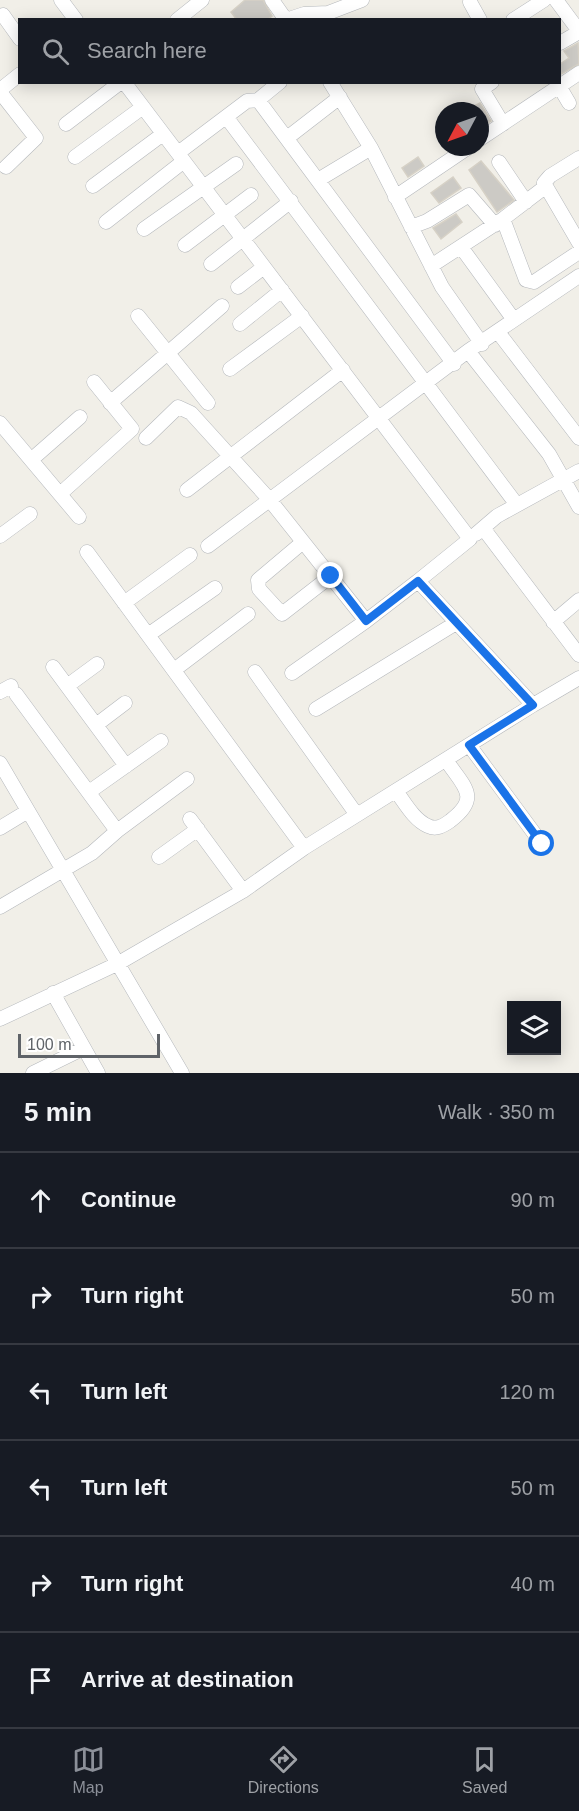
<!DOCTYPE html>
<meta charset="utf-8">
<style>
:root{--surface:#171b24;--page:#242831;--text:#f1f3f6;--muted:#9ea1a6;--line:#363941;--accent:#8c9099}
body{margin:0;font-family:Arial,sans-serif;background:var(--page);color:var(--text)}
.controls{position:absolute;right:18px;bottom:18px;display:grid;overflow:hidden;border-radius:0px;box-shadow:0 3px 15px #0003}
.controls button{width:54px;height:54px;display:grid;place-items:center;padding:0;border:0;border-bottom:2px solid var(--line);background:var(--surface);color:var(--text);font:30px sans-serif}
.compass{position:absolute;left:435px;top:102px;width:54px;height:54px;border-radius:50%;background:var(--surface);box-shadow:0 3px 15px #0003;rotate:229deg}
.scale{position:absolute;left:18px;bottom:15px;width:142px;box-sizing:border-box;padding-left:6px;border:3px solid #5f6368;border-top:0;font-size:16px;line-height:21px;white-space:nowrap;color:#5f6368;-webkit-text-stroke:4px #fff;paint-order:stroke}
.stop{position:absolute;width:18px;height:18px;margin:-14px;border:4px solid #1a73e8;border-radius:50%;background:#fff}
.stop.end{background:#1a73e8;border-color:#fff;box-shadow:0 2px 6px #0008}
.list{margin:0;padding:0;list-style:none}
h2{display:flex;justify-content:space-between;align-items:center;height:78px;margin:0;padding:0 24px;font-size:26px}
h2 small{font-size:20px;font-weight:400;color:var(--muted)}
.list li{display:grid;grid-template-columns:39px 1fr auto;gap:18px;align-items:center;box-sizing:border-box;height:96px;padding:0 24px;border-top:2px solid var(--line)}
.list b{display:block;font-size:22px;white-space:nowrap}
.list em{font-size:20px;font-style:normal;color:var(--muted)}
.icon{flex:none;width:33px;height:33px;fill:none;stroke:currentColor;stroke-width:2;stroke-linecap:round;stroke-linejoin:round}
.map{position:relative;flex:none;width:579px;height:1073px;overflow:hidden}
.search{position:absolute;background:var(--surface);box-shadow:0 3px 15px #0003;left:18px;right:18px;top:18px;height:66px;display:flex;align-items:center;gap:15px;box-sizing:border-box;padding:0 21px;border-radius:0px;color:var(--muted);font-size:22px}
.sheet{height:654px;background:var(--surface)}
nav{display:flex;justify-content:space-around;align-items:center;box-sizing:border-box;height:84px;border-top:2px solid var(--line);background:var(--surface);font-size:16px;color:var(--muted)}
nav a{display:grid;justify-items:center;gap:3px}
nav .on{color:var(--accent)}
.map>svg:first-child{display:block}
.building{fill:#cccac5;stroke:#d6d1c6;stroke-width:1.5}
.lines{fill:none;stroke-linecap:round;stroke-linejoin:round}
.minor-casing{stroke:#b5b8bc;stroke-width:15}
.minor{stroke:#fff;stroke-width:14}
.route{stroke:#1a73e8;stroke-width:8}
</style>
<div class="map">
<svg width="579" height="1073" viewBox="0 0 579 1073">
<rect width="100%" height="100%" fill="#f1efe8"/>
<path class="building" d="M263 0 272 16 267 20H237L231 12 245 0Z
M578 43 579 64 561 74 560 64 569 58 564 51Z
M480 103 491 121 481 127 480 111H464Z
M418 157 424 166 408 177 402 168Z
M481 161 514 200 497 212 469 170Z
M453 177 461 188 439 203 431 193Z
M456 214 462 222 441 239 433 228Z"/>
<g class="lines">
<g class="minor-casing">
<path id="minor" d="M61 0 76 20
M272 0 286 20 304 14 328 13 362 0
M556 0 579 31
M470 2 480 20
M3 15 20 39
M177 20 202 0
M513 20 544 0
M560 43 579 32
M330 82 371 148 442 287 482 344
M492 82 482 89 503 124
M559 86 569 103
M0 90 20 74
M0 92 36 138 6 167
M258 100 280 82
M227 118 517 505
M66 124 121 82
M287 138 340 97
M480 139 579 73
M178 153 247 101 258 100 454 364
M75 157 143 107
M579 158 550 176 544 183 579 243
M499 162 526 202
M318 180 371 148
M93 186 163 134
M395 197 469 147
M503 219 526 280 534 282 579 252
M106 222 184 161
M411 227 427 221 469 195 495 225
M144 229 236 164
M185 245 251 195
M461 247 514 320
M211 264 291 201
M431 266 503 219 545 187
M238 287 264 267
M138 316 208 403
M240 324 282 290
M498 332 579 438
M468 351 549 454 579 507
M230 369 302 316
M110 403 222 306
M0 423 79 517
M146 438 178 407 191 413 269 499 366 621
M31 460 80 417
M187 490 343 370
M60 494 132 429 94 382
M483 528 579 655
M476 534 497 516 579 471
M0 536 30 514
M303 542 258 580 259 589 282 614 331 576
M208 546 468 351 579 276
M87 552 304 848
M124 603 190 555
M553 622 579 600
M148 635 215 588
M53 667 126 766
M174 670 248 614
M255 672 357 815
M292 673 366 621 418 581
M67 686 97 664
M0 692 11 686
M533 705 579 678
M316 709 456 623
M96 725 125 703
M469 745 542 844
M0 763 182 1073
M396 791C405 803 414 820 428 826 436 830 443 826 450 821 482 797 463 786 446 760
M89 792 161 741
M190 819 243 891
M0 828 28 811
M117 831 187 779
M159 857 198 829
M0 907 92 853 117 831 16 694
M53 993 98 1073
M0 1019 117 964 243 891 304 848 533 705 418 581 470 539 124 82
M33 1073 84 1048"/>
</g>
<use href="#minor" class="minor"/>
</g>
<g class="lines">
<path class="route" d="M331 576 366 621 418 581 533 705 469 745 542 844"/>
</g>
</svg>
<div class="controls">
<button><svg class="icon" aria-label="layers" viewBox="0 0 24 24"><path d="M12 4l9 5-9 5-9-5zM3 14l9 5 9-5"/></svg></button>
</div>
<svg class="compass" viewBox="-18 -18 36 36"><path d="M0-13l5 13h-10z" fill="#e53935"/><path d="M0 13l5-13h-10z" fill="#9ea1a6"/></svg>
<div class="scale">100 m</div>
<div class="stop" style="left:542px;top:844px"></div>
<div class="stop end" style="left:331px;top:576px"></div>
<div class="search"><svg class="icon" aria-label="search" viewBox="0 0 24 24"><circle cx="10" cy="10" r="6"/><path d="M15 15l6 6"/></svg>Search here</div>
</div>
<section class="sheet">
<h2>5 min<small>Walk · 350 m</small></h2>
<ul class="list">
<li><svg class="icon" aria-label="ahead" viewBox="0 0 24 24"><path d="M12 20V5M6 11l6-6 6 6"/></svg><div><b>Continue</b></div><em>90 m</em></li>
<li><svg class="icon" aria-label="right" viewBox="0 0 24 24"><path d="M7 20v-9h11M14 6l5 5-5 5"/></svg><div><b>Turn right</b></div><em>50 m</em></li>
<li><svg class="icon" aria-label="left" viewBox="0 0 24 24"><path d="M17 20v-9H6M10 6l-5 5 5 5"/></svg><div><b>Turn left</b></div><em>120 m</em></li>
<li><svg class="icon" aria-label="left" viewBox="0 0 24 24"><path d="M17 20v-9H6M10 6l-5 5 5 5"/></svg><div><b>Turn left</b></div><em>50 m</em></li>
<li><svg class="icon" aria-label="right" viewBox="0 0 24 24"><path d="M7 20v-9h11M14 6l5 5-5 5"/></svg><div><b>Turn right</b></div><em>40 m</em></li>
<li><svg class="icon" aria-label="arrive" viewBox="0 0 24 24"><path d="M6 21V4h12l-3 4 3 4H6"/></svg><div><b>Arrive at destination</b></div></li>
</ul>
</section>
<nav>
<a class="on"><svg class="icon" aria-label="map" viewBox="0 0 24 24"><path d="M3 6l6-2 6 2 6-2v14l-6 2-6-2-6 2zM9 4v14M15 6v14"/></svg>Map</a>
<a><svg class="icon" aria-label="directions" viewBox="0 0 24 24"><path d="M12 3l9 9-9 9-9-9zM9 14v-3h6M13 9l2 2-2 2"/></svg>Directions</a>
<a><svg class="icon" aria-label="saved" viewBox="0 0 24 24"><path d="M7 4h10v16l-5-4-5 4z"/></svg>Saved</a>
</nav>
